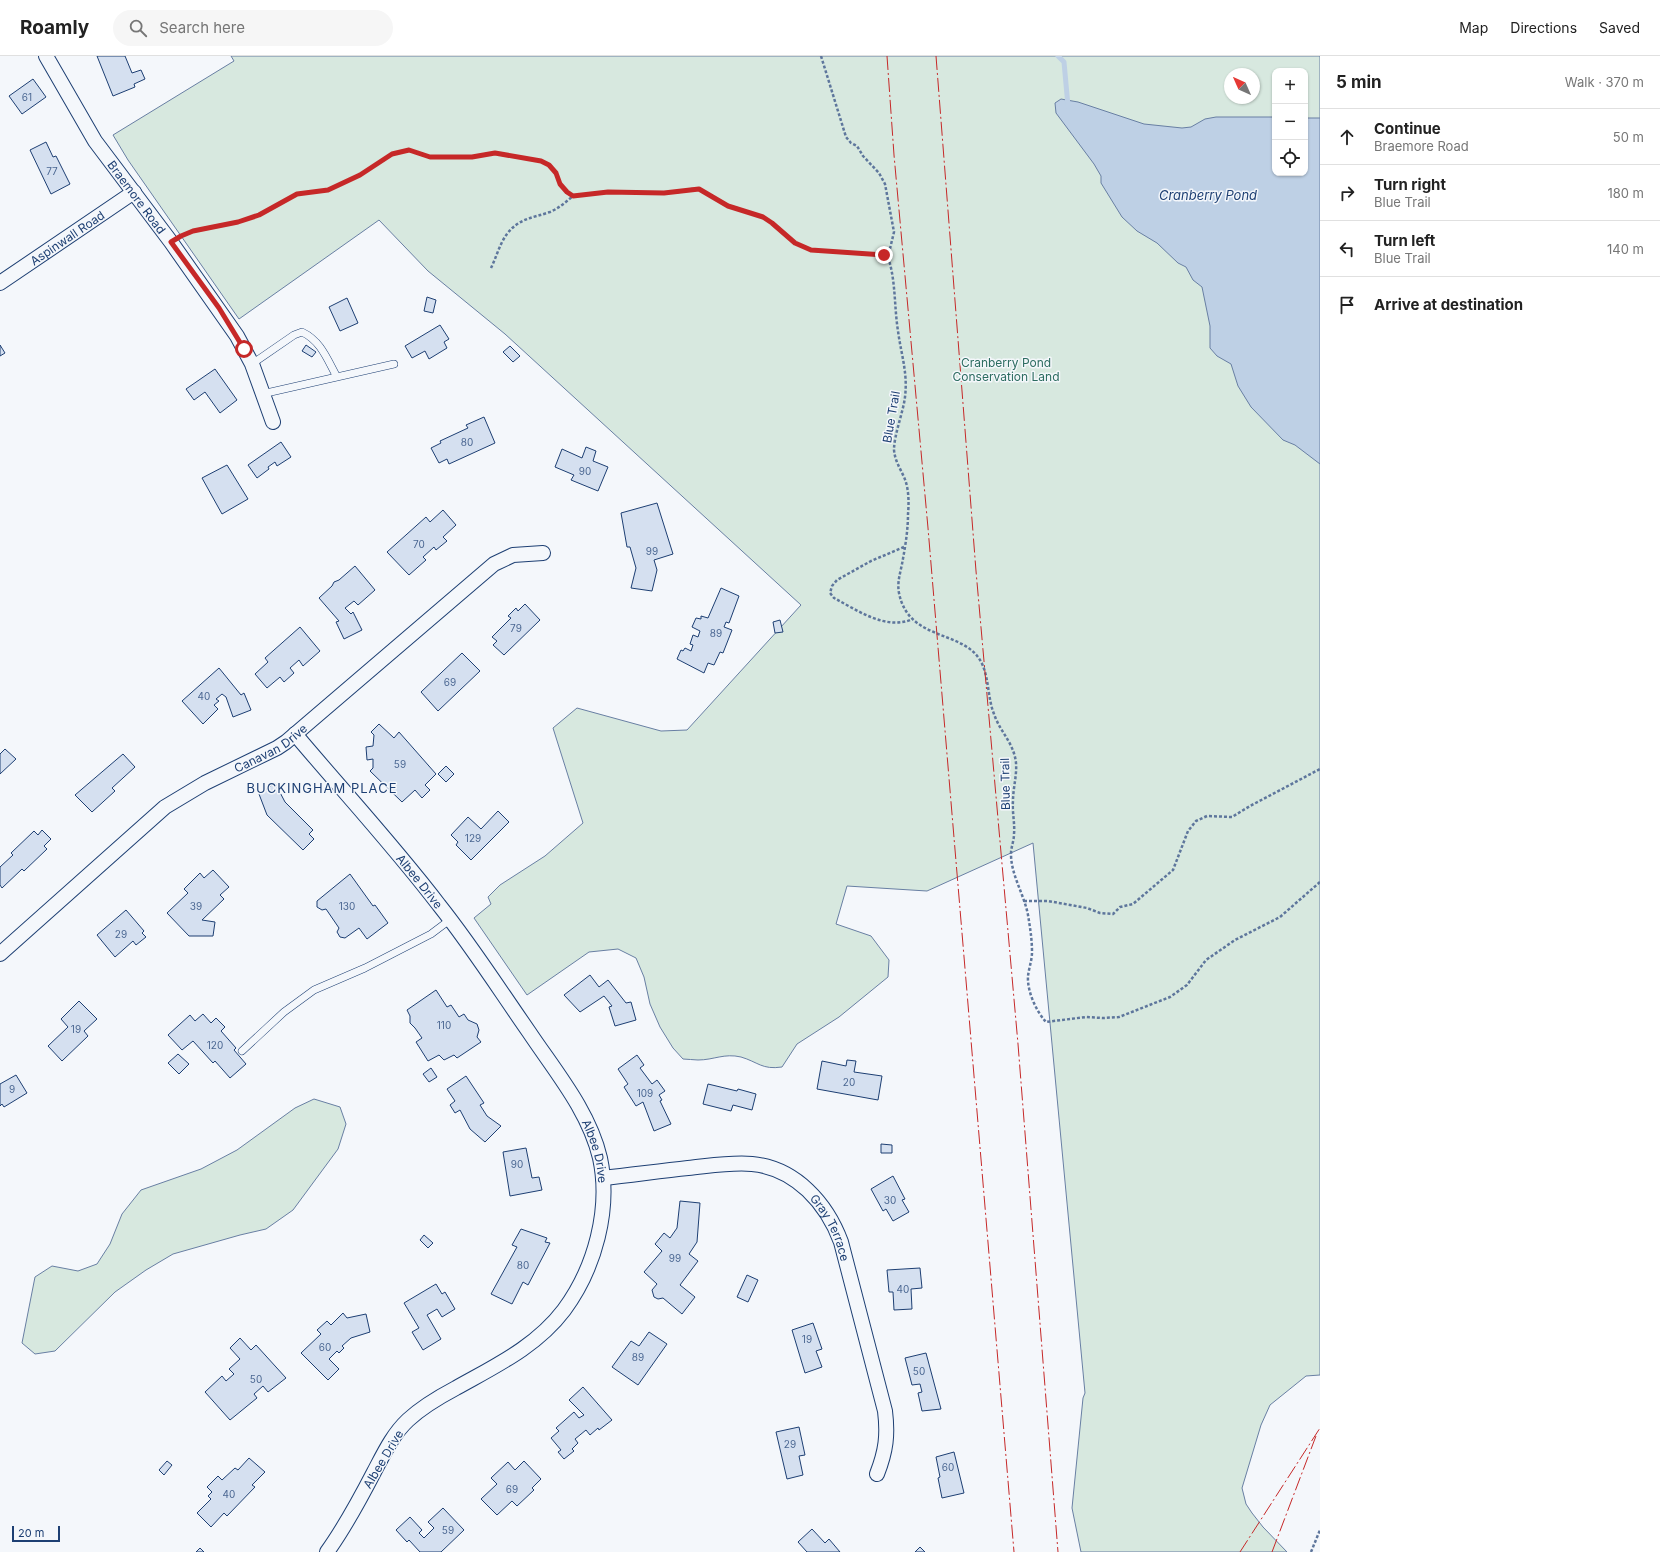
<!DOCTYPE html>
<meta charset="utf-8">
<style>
:root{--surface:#fff;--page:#f6f6f6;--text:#222;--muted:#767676;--line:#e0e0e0}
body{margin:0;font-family:Inter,sans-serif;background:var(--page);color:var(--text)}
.controls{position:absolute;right:12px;top:12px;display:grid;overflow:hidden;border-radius:8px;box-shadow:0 1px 3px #0004}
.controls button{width:36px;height:36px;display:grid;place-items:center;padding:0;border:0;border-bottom:1px solid var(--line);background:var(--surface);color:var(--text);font:20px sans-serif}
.compass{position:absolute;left:1224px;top:12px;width:36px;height:36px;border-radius:50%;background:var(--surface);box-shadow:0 1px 3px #0004;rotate:315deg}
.scale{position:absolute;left:12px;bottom:10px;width:48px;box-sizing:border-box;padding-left:4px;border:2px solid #1d3f73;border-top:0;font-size:11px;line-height:14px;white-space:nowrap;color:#1d3f73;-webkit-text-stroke:3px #f4f7fb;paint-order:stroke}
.stop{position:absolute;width:12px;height:12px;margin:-9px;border:3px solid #c62828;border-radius:50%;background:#fff}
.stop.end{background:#c62828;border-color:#fff;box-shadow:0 1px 4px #0008}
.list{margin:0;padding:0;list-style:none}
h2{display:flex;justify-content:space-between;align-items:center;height:52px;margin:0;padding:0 16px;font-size:17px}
h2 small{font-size:13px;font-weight:400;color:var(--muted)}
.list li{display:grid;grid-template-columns:26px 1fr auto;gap:12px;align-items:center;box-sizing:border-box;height:56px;padding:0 16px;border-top:1px solid var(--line)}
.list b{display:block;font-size:15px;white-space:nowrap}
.list p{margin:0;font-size:13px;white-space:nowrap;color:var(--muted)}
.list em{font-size:13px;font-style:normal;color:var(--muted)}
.icon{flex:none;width:22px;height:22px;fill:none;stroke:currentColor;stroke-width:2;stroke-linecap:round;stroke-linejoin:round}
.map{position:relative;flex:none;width:1320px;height:1496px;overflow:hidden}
header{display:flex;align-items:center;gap:24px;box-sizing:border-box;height:56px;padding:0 20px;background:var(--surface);border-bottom:1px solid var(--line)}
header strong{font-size:19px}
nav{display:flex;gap:22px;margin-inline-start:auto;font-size:14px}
.search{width:280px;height:36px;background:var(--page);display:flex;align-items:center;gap:10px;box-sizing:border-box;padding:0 14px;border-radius:22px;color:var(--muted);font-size:15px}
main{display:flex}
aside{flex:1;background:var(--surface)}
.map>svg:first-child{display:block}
.green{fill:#d7e8df;stroke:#687fa3;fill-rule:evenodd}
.water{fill:#bed0e5;stroke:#687fa3}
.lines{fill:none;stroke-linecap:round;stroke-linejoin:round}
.stream{stroke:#bed0e5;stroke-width:5}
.building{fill:#d5e0f0;stroke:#1d3f73}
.service-casing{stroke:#1d3f73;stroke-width:8}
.minor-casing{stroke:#1d3f73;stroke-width:16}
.path{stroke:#5e769c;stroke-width:2.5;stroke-dasharray:3 2;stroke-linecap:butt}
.service{stroke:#f4f7fb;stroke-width:7}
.minor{stroke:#f4f7fb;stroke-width:14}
.power{stroke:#c62828;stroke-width:1;stroke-dasharray:14 3 2 3;stroke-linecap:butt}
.route{stroke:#c62828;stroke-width:5}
.labels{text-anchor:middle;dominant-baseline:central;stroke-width:3;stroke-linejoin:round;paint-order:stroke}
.number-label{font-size:10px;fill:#4b6792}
.street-label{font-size:12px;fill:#1d3f73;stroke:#f4f7fb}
.park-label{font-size:12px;fill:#2c6c60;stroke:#f4f7fb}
.water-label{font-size:13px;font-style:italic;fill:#1d3f73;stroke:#f4f7fb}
.neighbourhood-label{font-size:13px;letter-spacing:1px;fill:#1d3f73;stroke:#f4f7fb}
</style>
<header>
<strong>Roamly</strong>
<div class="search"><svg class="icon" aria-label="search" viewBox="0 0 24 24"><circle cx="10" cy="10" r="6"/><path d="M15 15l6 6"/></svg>Search here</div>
<nav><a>Map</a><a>Directions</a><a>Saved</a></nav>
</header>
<main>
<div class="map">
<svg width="1320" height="1496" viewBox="0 0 1320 1496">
<rect width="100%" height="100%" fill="#f4f7fb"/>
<path class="green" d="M231 0H1320V1319L1306 1320 1270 1349 1261 1369 1242 1432 1246 1448 1252 1457 1263 1471 1287 1496H1081L1072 1452 1083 1342 1085 1337 1033 787 927 835 847 830 836 868 871 880 889 904 888 921 839 961 797 988 782 1011C762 1014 758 1006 741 1001 724 997 714 1004 698 1004 693 1004 688 1003 683 1003L673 992 660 971 650 948 644 921 636 902 618 893 589 896 527 939 474 862 491 848 488 841 500 829 545 800 583 767 553 672 577 652 661 675 687 674 801 549 505 278 428 215 379 164 239 263 128 104 113 79 234 5ZM1275 15H1305V117H1275ZM1230 18H1254V42H1230Z
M314 1043 340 1051 346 1068 338 1093 293 1154 266 1173 240 1179 173 1198 146 1214 115 1236 55 1295 35 1298 22 1287 35 1221 52 1210 78 1215 97 1208 110 1188 122 1158 141 1134 201 1113 237 1094 295 1052Z"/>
<path class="water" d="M1061 43 1078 46 1144 68 1182 72 1191 71 1205 63 1216 61H1275V117H1305V62H1320V408L1295 389 1283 384 1251 351 1238 330 1231 308 1217 300 1210 292V270L1202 231 1193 224 1186 211 1178 207 1157 187 1137 175 1122 161 1101 127V120L1094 108 1056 57 1055 47Z"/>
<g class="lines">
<path class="stream" d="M1058 0 1064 6 1068 50"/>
</g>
<path class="building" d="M97 0H125L132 17 141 14 145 23 134 28 135 31 113 40Z
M33 23 46 41 22 58 9 40Z
M46 86 53 101 56 100 70 128 51 138 30 94Z
M427 241 436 244 433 257 424 255Z
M347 242 358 267 340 275 329 251Z
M440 269 449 283 444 286 447 292 429 303 425 295 412 302 405 290Z
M0 289 5 297 0 300Z
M306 289 316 296 312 301 302 295Z
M510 290 520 300 513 306 503 296Z
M215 313 237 344 220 357 205 336 194 344 186 333Z
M484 361 495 387 449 408 447 403 439 407 431 392 441 387 440 385 468 372 466 369Z
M281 386 291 401 277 410 275 406 268 411 269 413 257 422 248 409Z
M586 391 596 395 593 405 608 411 598 435 571 424 574 419 555 411 562 393 582 402Z
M227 409 248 443 222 458 202 422Z
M657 447 673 498 654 504 657 514 652 535 631 532 636 512 630 491H627L621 457Z
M443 454 456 469 443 481 447 485 436 494 434 491 423 501 426 504 409 519 387 496 426 461 430 466Z
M355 510 375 534 358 549 354 545 345 552 351 558 353 556 362 574 344 583 336 566 339 565 319 542 332 530 334 526 339 524Z
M721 532 739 540 729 567 726 566 724 571 732 574 723 597 720 596 714 609 708 607 704 617 677 603 681 594 683 595 685 592 691 595 693 589 690 588 693 579 698 581 700 575 692 571 696 562 701 563V560L708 562Z
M525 548 540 564 504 599 493 589 497 585 492 581 511 562 508 560 516 552 518 555Z
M780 564 783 576 775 577 773 566Z
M300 571 320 595 303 610 299 604 290 612 294 617 284 626 280 621 267 632 255 618 268 606 265 602Z
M462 597 480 615 438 655 421 636Z
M219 612 241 639 244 637 251 654 233 661 226 641 222 638 216 643 219 645 214 649 218 653 203 668 182 645Z
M379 668 394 682 399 676 436 718 425 729 430 734 422 742 415 734 402 746 370 715 373 712V703L367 704 366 691 373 690 374 679 371 676Z
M5 693 16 703 0 718V698Z
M123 698 135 711 112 732 115 735 92 756 75 739Z
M446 710 454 718 446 726 438 718Z
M275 727 285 746 313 774 309 778 314 783 303 794 267 759 259 738Z
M498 755 509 766 471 804 456 789 458 786 451 779 468 761 481 773Z
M42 774 51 783 44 790 47 793 24 815 22 813 2 832 0 829V811L13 799 11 797 34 775 38 779Z
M213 814 229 831 220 839 224 843 202 864 215 866 213 880H189L167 857 188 837 184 833 200 817 204 822Z
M350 818 373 850 375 849 388 867 367 883 359 872 345 882 340 881 337 876 339 872 326 853 322 854 317 851V845Z
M126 854 144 875 142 877 146 881 136 889 133 885 115 901 97 879Z
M590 919 599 931 608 924 626 947 631 946 636 964 615 970 609 951 612 950 604 940 580 956 564 939Z
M436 934 447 951 451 949 459 961 464 958 468 964 477 968 479 974 477 981 481 986 457 1002 454 999 444 1004 439 999 428 1005 416 986 422 982 415 972 410 967V960L407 954Z
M79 945 97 963 84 975 88 980 62 1005 48 990 68 971 61 963Z
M203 958 211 967 216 962 225 971 221 975 236 992 234 994 246 1008 230 1022 215 1005 213 1007 193 985 182 994 168 979 190 959 195 965Z
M178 998 189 1008 179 1018 168 1007Z
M637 999 644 1009 640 1012 652 1028 657 1024 665 1035 659 1039 662 1044 660 1045 671 1068 654 1075 643 1046 636 1050 624 1031 628 1028 618 1013Z
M847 1004 856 1005 854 1016 882 1020 878 1044 817 1033 822 1005 846 1010Z
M431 1012 437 1021 429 1026 423 1018Z
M16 1019 27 1037 4 1051 2 1048 0 1050V1028Z
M466 1020 484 1047 480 1049 487 1060 501 1070 485 1086 470 1073 460 1054 455 1057 450 1049 455 1045 447 1033Z
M708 1028 737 1035 738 1033 756 1038 752 1054 733 1049 731 1055 703 1048Z
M881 1088 892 1089V1097H881Z
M526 1092 532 1122 539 1121 542 1134 510 1140 503 1096Z
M893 1120 905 1143 902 1144 909 1156 893 1165 886 1153 883 1155 871 1133Z
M680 1145 700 1147 697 1186 689 1198 698 1205 680 1229 695 1241 682 1258 663 1242 658 1243 654 1241 652 1234 657 1228 644 1216 662 1195 655 1188 664 1177 670 1182 677 1172Z
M521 1173 547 1182 545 1186 550 1187 528 1229 523 1226 512 1248 491 1238 517 1191 512 1189Z
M424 1179 433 1187 428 1192 420 1184Z
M920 1212 922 1232 911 1233 912 1253 894 1254 893 1236H889L887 1214Z
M747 1219 758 1224 748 1246 737 1241Z
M436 1228 442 1238 445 1236 455 1253 442 1261 437 1253 427 1259 441 1283 423 1294 412 1276 419 1272 404 1247Z
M343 1257 347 1262 366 1258 370 1276 351 1282 342 1290 344 1292 339 1297 337 1295 329 1303 339 1313 328 1324 301 1297 321 1278 317 1274 327 1265 331 1269Z
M813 1267 822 1293 816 1295 822 1311 805 1317 792 1274Z
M649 1276 667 1288 638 1329 612 1311 631 1285 639 1290Z
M240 1282 251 1294 256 1289 286 1322 268 1336 263 1330 254 1338 257 1342 230 1364 205 1336 222 1320 226 1325 234 1318 229 1313 240 1303 230 1292Z
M926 1297 941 1353 922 1355 918 1337 922 1336 920 1328 912 1329 905 1302Z
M583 1331 612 1364 599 1374 598 1372 590 1379 586 1374 575 1383 578 1387 572 1393 574 1395 564 1403 558 1396 561 1394 551 1382 559 1375 556 1372 574 1356 579 1362 584 1359 569 1344Z
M799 1371 805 1399 799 1400 803 1419 787 1423 776 1376Z
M954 1396 964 1437 942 1442 938 1422 940 1421 936 1401Z
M249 1402 265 1416 252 1429 255 1431 227 1460 224 1457 211 1471 197 1457 211 1443 208 1440 212 1436 207 1431 218 1420 222 1424 235 1412 238 1414Z
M167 1405 172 1409 164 1419 159 1414Z
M524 1405 541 1423 532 1432 534 1434 517 1450 512 1445 497 1459 481 1443 497 1428 491 1422 508 1406 515 1414Z
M443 1452 464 1474 441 1496H420L409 1484 407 1486 396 1474 410 1461 422 1474 419 1477 424 1482 434 1472 428 1466Z
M812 1473 825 1487 829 1483 840 1496H807L798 1486Z
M920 1491 925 1496H915Z
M200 1492 204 1496H196Z"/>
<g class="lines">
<g class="service-casing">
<path id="service" d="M252 308 294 279 302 276C321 285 327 303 337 321
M262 338 394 308
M242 995 284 956 314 934 365 912 431 878 451 863"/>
</g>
<g class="minor-casing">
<g id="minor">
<path id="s1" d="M46 0 95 85 171 186 237 280 252 308 273 366"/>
<path id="s2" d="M0 227 134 136"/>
<path id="s3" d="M295 678C343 735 394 790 439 849 471 889 499 933 529 976 555 1015 589 1055 600 1102 611 1153 595 1212 564 1254 536 1291 495 1310 456 1332 439 1341 422 1351 408 1364 393 1378 384 1397 374 1416 360 1443 345 1471 327 1496"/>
<path id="s4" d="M0 898 165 751 205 727 277 692 286 686 494 508 513 499 543 497"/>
<path id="s5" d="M603 1122C631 1119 660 1115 688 1112 709 1110 731 1106 752 1108 796 1112 827 1148 841 1186L885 1355C888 1379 886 1395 877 1418"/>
</g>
</g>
<path class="path" d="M821 0 846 81 851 87 857 90 863 100 879 117 885 128 894 176 888 201
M184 179 205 172 238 166 259 159 297 138 328 134 360 119 392 99 409 94 430 101H472L495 97 541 105 549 109 555 117 560 128 567 137 573 140 608 136 664 137 679 136 689 133H699L728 149 763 161 772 167 795 187 811 194 884 199 888 201C896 225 894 250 898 275 901 298 908 317 905 341 903 357 894 379 894 394 895 405 900 412 904 421 909 432 909 447 908 458 908 475 905 492 902 508 900 518 897 527 899 537 909 588 968 572 983 610 989 625 988 643 994 658 1000 676 1014 687 1016 707 1017 720 1013 732 1013 745 1012 756 1015 767 1014 778 1014 785 1011 791 1011 798 1011 819 1024 838 1028 859 1030 871 1032 883 1032 896 1032 904 1029 912 1028 920 1027 935 1036 955 1046 966L1086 961 1103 962 1119 961 1170 941 1187 929 1206 904 1235 884 1280 861 1320 826
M491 212C496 202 500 187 507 178 519 162 533 162 550 156 559 152 566 146 573 140
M904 491 871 505 837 524 832 530 830 537 834 542C857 554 886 575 913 563
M1024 845H1048L1087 852 1100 857 1113 858 1120 851 1133 848 1173 814 1188 775 1196 765 1207 760 1232 761 1250 750 1320 713
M1311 1496 1320 1474"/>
<use href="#service" class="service"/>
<use href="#minor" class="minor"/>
<path class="power" d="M887 0 894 99 928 472 1014 1496
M936 0 976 515 1018 988 1058 1496
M1240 1496 1320 1372
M1272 1496 1316 1380"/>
</g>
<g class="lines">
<path class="route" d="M244 293 219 252 171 186 181 180 193 175 238 166 259 159 297 138 328 134 360 119 392 98 409 94 430 101H472L495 97 541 105 549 109 556 117 560 128 567 136 573 140 608 136 664 137 699 133 728 150 763 161 772 167 795 187 811 194 884 199"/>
</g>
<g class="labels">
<g class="number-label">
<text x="27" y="41">61</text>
<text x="52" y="115">77</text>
<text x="467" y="386">80</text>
<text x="585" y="415">90</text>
<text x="419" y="488">70</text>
<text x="652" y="495">99</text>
<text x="516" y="572">79</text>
<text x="716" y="577">89</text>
<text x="450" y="626">69</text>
<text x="204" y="640">40</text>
<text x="400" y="708">59</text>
<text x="473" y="782">129</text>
<text x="196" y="850">39</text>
<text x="347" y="850">130</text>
<text x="121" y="878">29</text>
<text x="444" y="969">110</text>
<text x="76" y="973">19</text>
<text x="215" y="989">120</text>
<text x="849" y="1026">20</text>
<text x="12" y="1033">9</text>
<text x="645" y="1037">109</text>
<text x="517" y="1108">90</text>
<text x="890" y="1144">30</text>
<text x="675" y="1202">99</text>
<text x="523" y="1209">80</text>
<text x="903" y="1233">40</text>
<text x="807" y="1283">19</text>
<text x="325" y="1291">60</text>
<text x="638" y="1301">89</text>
<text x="919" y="1315">50</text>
<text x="256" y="1323">50</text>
<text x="790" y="1388">29</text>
<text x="948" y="1411">60</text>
<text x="512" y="1433">69</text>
<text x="229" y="1438">40</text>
<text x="448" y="1474">59</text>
</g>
<g class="street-label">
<text stroke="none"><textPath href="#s1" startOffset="168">Braemore Road</textPath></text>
<text stroke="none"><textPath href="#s2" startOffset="81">Aspinwall Road</textPath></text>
<text transform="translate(891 361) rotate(-80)">Blue Trail</text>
<text stroke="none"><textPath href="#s4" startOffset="342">Canavan Drive</textPath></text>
<text transform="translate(1005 728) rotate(-91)">Blue Trail</text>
<text stroke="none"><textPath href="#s3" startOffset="193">Albee Drive</textPath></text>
<text stroke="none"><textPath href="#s3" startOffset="517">Albee Drive</textPath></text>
<text stroke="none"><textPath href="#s5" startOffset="257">Gray Terrace</textPath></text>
<text transform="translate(383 1403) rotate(-59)">Albee Drive</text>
</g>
<g class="park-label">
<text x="1006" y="306">Cranberry Pond<tspan x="1006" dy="14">Conservation Land</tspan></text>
</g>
<g class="water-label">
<text x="1208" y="139">Cranberry Pond</text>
</g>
<g class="neighbourhood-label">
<text x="322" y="732">BUCKINGHAM PLACE</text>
</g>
</g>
</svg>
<div class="controls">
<button>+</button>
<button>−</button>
<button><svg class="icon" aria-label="locate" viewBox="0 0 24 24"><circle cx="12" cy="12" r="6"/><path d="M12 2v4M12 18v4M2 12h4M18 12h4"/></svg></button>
</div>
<svg class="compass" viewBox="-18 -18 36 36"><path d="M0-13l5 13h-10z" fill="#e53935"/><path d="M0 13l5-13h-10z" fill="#767676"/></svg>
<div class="scale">20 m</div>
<div class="stop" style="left:244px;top:293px"></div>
<div class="stop end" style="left:884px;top:199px"></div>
</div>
<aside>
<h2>5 min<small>Walk · 370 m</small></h2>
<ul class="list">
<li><svg class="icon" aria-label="ahead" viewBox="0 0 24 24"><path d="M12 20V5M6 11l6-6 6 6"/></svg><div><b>Continue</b><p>Braemore Road</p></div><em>50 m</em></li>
<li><svg class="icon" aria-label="right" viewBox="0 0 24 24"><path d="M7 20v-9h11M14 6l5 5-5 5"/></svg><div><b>Turn right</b><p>Blue Trail</p></div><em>180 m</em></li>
<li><svg class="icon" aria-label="left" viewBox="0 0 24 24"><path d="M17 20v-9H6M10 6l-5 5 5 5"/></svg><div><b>Turn left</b><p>Blue Trail</p></div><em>140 m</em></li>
<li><svg class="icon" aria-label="arrive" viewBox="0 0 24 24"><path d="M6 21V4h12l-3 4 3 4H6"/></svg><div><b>Arrive at destination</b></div></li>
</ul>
</aside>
</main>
